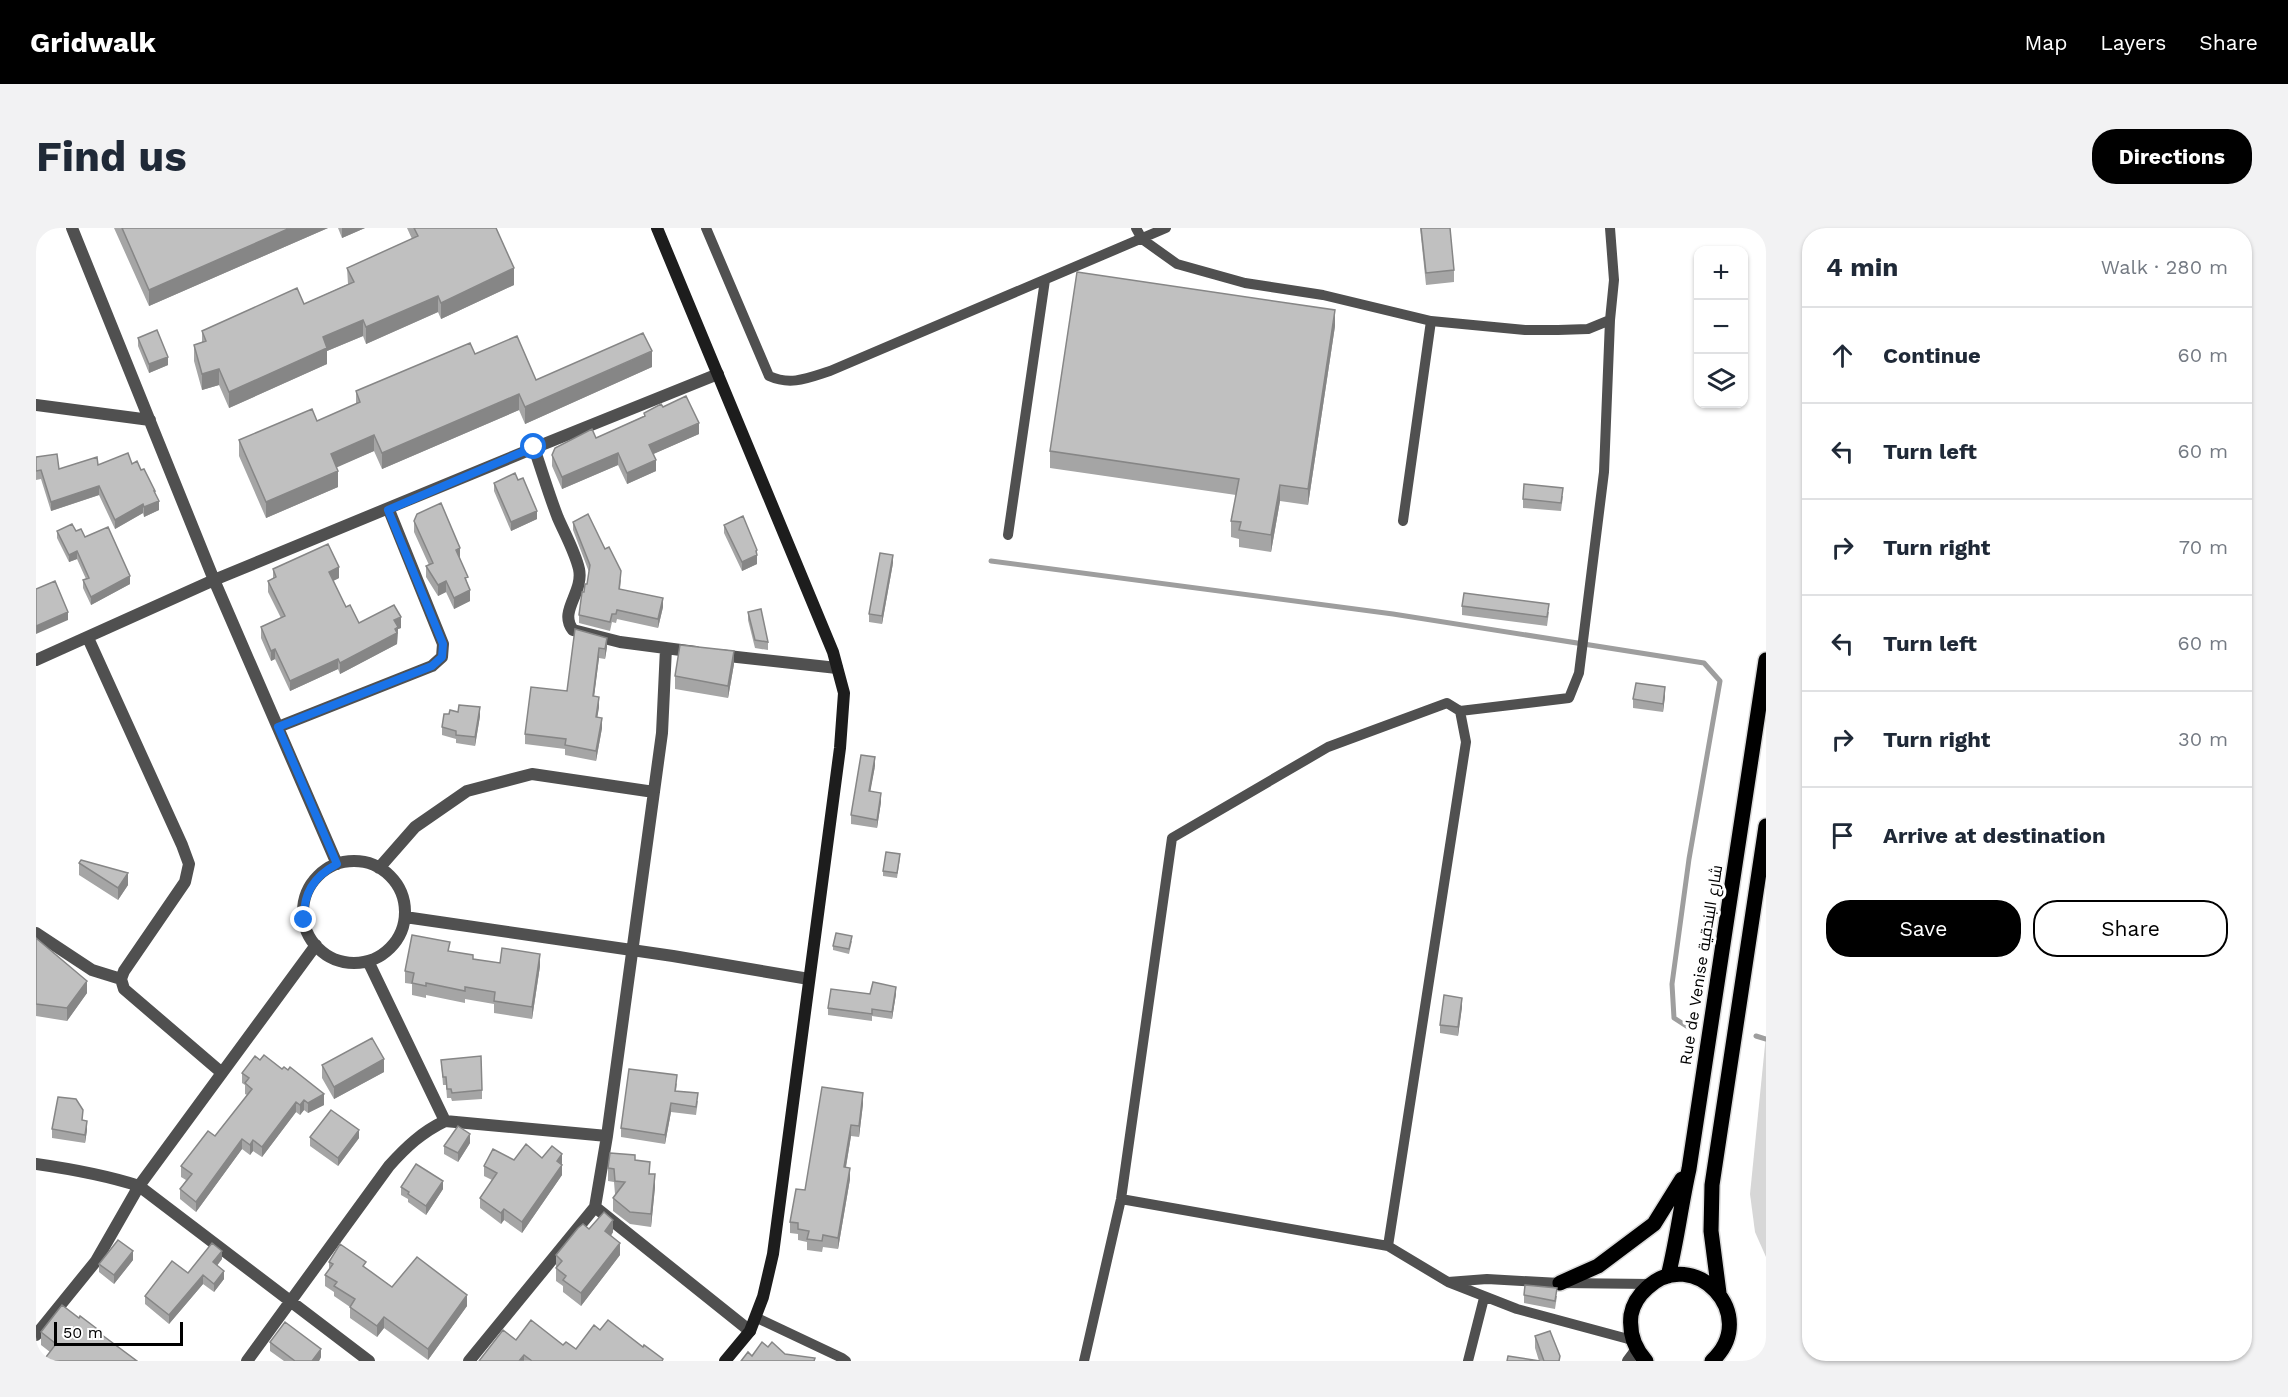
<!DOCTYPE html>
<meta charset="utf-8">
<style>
:root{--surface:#fff;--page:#f2f2f3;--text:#1f2937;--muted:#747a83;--line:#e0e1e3;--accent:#000}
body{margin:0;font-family:"Work Sans",Cairo,sans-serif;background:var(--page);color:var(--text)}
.controls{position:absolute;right:18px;top:18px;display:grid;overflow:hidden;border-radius:12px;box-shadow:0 2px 4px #0004}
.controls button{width:54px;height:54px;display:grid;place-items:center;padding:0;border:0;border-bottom:2px solid var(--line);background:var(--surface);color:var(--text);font:30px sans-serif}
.scale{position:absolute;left:18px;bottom:15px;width:129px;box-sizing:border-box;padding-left:6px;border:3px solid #000;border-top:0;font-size:16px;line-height:21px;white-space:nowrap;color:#000;-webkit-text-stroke:4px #fff;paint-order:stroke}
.stop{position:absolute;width:18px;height:18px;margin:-14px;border:4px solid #1a73e8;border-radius:50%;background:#fff}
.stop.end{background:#1a73e8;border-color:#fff;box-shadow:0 2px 6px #0008}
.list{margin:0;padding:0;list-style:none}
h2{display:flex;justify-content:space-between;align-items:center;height:78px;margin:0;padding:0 24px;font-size:26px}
h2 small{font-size:20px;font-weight:400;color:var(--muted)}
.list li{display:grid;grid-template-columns:39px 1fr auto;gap:18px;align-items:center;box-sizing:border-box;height:96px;padding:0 24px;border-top:2px solid var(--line)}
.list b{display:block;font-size:22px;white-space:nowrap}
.list em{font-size:20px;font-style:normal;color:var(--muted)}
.actions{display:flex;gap:12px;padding:18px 24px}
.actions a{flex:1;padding:14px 0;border:2px solid var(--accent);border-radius:24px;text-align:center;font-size:21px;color:var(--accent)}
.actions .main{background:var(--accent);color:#fff}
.icon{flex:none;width:33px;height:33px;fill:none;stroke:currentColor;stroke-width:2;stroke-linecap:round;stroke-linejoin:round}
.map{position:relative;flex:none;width:1730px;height:1133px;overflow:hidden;border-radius:24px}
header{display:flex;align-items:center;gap:36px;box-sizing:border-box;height:84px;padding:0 30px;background:var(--accent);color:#fff}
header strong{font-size:28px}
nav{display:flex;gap:33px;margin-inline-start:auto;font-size:21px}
.intro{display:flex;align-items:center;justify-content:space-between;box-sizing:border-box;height:144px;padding:0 36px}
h1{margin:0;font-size:42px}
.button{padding:15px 27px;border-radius:24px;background:var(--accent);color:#fff;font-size:21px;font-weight:700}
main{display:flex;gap:36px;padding:0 36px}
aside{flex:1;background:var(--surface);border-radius:24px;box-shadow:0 2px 4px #0004}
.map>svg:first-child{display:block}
.green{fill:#d7d7d7}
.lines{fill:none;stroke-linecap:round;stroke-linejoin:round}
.stream{stroke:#9e9e9e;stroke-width:5}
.primary-casing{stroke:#dbdbdb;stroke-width:18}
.lane{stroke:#505050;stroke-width:10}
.street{stroke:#505050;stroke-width:12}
.secondary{stroke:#1d1d1d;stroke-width:12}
.primary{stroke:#000;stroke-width:15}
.wall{fill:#a5a5a5}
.shaded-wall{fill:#868686}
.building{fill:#c0c0c0;stroke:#868686;stroke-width:1.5}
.route{stroke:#1a73e8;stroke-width:8}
.labels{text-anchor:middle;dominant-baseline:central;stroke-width:6;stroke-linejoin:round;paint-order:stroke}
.street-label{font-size:16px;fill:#000;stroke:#fff}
</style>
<header>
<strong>Gridwalk</strong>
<nav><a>Map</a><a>Layers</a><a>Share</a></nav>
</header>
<div class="intro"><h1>Find us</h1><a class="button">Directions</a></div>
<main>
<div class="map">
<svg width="1730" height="1133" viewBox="0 0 1730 1133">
<rect width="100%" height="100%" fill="#fff"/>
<path class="green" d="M1730 807V1029L1719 1004 1714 966Z"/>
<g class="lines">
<path class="stream" d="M955 333 1357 386 1668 435 1684 453 1653 631 1636 756 1638 790 1655 801
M1720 808 1730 811"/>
<g class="primary-casing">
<path id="primary" d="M1632 1048C1641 1013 1645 976 1653 941L1730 432
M1524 1055 1562 1038 1618 996 1646 951
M1683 1065 1675 1003 1676 957 1730 598
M1610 1133C1598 1120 1593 1105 1595 1087 1597 1076 1603 1067 1611 1060 1657 1016 1726 1087 1676 1133"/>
</g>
<path class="lane" d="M670 0 733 148C755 158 772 150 794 143L1130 0
M1100 0 1106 11 1141 36 1209 55 1287 67 1395 93
M1367 293 1395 93 1489 102H1522L1552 101 1574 92 1578 52 1574 0
M972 307 1009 52
M1085 971 1352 1018 1412 1054
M1352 1018 1430 514 1424 483
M719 1089 806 1130 810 1133
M1596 1112 1481 1081 1412 1054 1451 1051 1524 1055 1615 1056
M1048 1133 1085 971 1136 610 1292 519 1411 475 1424 483 1533 470 1543 445 1568 244 1574 92
M1432 1133 1448 1070"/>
<path class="street" d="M36 0 178 352 301 636
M0 177 114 192
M498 220C506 243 513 267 522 290 529 306 539 324 543 341 548 365 522 383 537 402L584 414 660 424
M52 410 146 617 153 636 149 654 88 743 85 751 88 761 186 845
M683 427 801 440
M0 432 178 352 498 220 682 146
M242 499 396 438 406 429 407 416 353 282
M267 684a51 51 0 1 1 102 0a51 51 0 1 1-102 0Z
M343 640 379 599 431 563 496 546 618 564
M369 689 637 728 773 751
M0 705 56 742 85 751
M332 733 409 893 571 908
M0 936C35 941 69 947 103 958L333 1133
M559 979 714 1103
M0 1107 60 1033 103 958 280 717
M211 1133 353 938C370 919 386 904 409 893
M433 1133 559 979 571 908 626 505 630 420
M1592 1133 1601 1121"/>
<path class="secondary" d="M621 0 797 424 808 465 804 520 737 1026 727 1069 714 1103 689 1133"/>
<use href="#primary" class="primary"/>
</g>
<path class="wall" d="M78 0H292L113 78Z
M302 0H329L306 10Z
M371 0H460L478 57 405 91 402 84 330 116 327 108 291 123V136L193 180 183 157 166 162 158 133V117L166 115V103L268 76 312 56 311 40 376 11Z
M1384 0H1414L1418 42V54L1390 57Z
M1299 98 1272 277 1244 273 1235 324 1203 319V311L1195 309V293L1200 267 1014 240V223Z
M102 110 132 137 113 145 102 118Z
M439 126 500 152 616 139 489 196 483 182 346 241 338 223 300 239 302 259 230 290 203 228V212L281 193 320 176V163Z
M627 179 663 206 617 226 620 243 591 256 582 237 526 261 516 238V227L560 210 608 188V185Z
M0 229 23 241 62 237 96 236 105 242 119 266 123 282 108 289 107 285 79 301 63 267 15 283 5 251 0 252Z
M482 252 501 291 475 303 458 263V255Z
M1527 268 1525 283 1487 280V271Z
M378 293 424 331 432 357 434 373 418 381 410 364 402 368 390 349V338L393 337 378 304Z
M537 294 585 352 584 361 627 379 622 400 581 391 580 395 576 394 574 403 543 395V387L548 364 551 356 553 344 537 302Z
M688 297 721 322V336L706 343 688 305Z
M21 303H40L49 309 94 356 55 377 47 360V352L50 351 41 331 33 334 21 310Z
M857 335 846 396 833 394V386Z
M237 341 303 350 297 353 310 379 323 395 365 400 362 401 361 416 304 446 302 441 254 463 239 431 235 433 225 410V399L245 390 232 364V353L237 351Z
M1426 378 1513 384 1511 398 1426 387Z
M712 384 732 414V422L719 420 712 392Z
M539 401 571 419 569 431 563 430 558 468 563 479 561 489 566 500 560 533 529 527V521L489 516V506L531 463Z
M698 436 692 470 639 461V448Z
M1629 468 1627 484 1597 480V471Z
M444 488 439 518 420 515V511L406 507V499Z
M839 538 834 563 845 574 841 600 815 596V587Z
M864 630 861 650 847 648V643Z
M43 635 92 657 82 672 43 647Z
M0 710 51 765 31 793 0 788Z
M816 713 813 726 797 722V718Z
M414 723 437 731 464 735 504 738 496 791 458 785V776L429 771V775L390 767V770L376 767V756L369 755V743Z
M834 766H860L856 791 836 788V793L792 787V780Z
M1426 779 1422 808 1404 805V797Z
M405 832 446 862V871L416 873 415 870H411L410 857H407Z
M286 837 348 844 298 871 286 850Z
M206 845 288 877 272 885 268 882 264 887 260 884 226 929 217 923 214 927 206 921 160 984 144 971V961L150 952 145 949V938L179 908 211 867 209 866V857L206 855Z
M641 855 640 863 662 873 660 887 635 884 629 916 585 909V900Z
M827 876 823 909 815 908 810 939 814 951 802 1021 787 1019 786 1024 771 1022V1014L762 1012V1006L754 1005V994L769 962Z
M47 892 51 902 49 915 16 910V901Z
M274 909 323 910 302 938 274 918Z
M434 915 422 934 408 926V918Z
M526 926V947L486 1005 468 992 465 996 444 980V970L456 952 448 948V938L478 932 506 930Z
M599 932 614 946 619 959 615 999 594 996 577 983V970L581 966H579L578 954 572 953V940Z
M365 959 407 961 390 987 372 974V971L365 967Z
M553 1001 577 1004 575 1008 584 1027 545 1078 527 1064V1058L520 1053V1027Z
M186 1031 181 1037 188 1051 178 1064 167 1056 133 1096 109 1076V1068L152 1045Z
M97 1032 78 1056 63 1044V1036Z
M293 1034 330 1041 356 1059 431 1078 392 1132 348 1100 341 1109 314 1090V1079L298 1068V1064L289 1058V1047L293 1042Z
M1488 1067 1521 1068 1519 1081 1488 1075Z
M60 1102 14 1124 5 1117V1104Z
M564 1102 607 1119 627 1133H443L480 1112 527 1117 540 1121Z
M1499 1108 1524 1133H1471H1503L1499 1120Z
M234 1114 285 1129 283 1133H248L234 1123Z"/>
<path class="shaded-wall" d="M254 0H292L113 78V62Z
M306 0H329L306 10Z
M478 40V57L405 91V75Z
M402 68V84L330 116V99Z
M1299 82V98L1272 277V261Z
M327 92V108L291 123V136L193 180V164L287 109Z
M616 123V139L489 196V179Z
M132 129V137L113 145V136Z
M183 141V157L166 162V146Z
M483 166V182L346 241V225Z
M663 195V206L613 228V217Z
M338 207V223L295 242V226Z
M582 225V237L526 261V249Z
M620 232V243L591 256V245Z
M302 243V259L230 290V274Z
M1244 257V273L1235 324V307Z
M63 258V267L15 283V274Z
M123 273V282L108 289V279Z
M107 276V285L79 301V292Z
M501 283V291L475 303V294Z
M424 320V331L420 322Z
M721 322V336L706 343V334Z
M41 323V331L33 334V327Z
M857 327V335L846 396V388Z
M303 339V350L293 355V344Z
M94 348V356L55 377V369Z
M410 353V364L402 368V357Z
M434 362V373L418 381V370Z
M627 370V379L622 400V391Z
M32 384V392L0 406V398Z
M365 389V400L362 401 361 416 304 446V435L358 392Z
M571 410V419L569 431V421Z
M563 420V430L557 477V468Z
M239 421V431L235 433V423Z
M698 423V436L692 470V458Z
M302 431V441L254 463V453Z
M1629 459V468L1627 484V476Z
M563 469V479L560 498V489Z
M444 479V488L439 518V509Z
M566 490V500L560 533V523Z
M839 529V538L833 571V563Z
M845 565V574L841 600V592Z
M92 645V657L82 672V660Z
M504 726V738L496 791V779Z
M51 753V765L31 793V780Z
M860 759V766L856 791V784Z
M1426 770V779L1422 808V799Z
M348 831V844L298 871V859Z
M827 865V876L823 909V898Z
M288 866V877L272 885V875Z
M268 872V882L264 887V877Z
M260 874V884L226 929V919Z
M635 875V884L629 916V907Z
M51 893V902L49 915V907Z
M815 897V908L808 950V939Z
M323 902V910L302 938V930Z
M434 906V915L422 934V925Z
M206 911V921L160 984V974Z
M217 912V923L214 927V917Z
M526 926V936L521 933Z
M526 937V947L486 1005V994Z
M814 940V951L802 1021V1010Z
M619 946V959L615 999V986Z
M407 953V961L390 987V978Z
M468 981V992L465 996V985Z
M577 992V1004L569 1016V1003Z
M584 1015V1027L545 1078V1065Z
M97 1023V1032L78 1056V1047Z
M186 1023V1031L177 1043V1034Z
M188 1043V1051L178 1064V1056Z
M167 1047V1056L133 1096V1087Z
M431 1067V1078L392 1132V1121Z
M348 1089V1100L341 1109V1098Z
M285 1121V1129L283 1133H276Z
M488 1127V1133H483Z"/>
<path class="building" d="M86 0H254L113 62Z
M378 0H460L478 40 405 75 402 68 330 99 327 92 287 109 291 120 193 164 183 141 166 146 158 117 170 113 166 103 261 60 268 76 318 54 311 40 382 8Z
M1385 0H1414L1418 42 1390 45Z
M1041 44 1299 82 1272 261 1244 257 1235 307 1203 302 1205 294 1195 293 1203 251 1014 223Z
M121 102 132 129 113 136 102 110Z
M607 105 616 123 489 179 483 166 346 225 338 207 295 226 302 243 230 274 203 212 276 181 281 193 324 174 320 163 434 115 439 126 481 108 500 152Z
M650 168 663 195 613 217 620 232 591 245 582 225 526 249 516 227 519 220 556 201 560 210 609 188 608 185 625 176 627 179Z
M92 225 96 236 101 233 105 242 108 241 119 263H118L123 273 108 279 107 276 79 292 63 258 15 274 5 242 0 243V229L21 226 23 241 61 229 62 237Z
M479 245 482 252 487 250 501 283 475 294 458 255Z
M1488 256 1527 260 1525 275 1487 271Z
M405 275 424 320 420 322 432 349 429 350 434 362 418 370 410 353 402 357 390 338 397 335 378 293 381 286Z
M552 286 569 321 573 319 585 343 583 361 627 370 622 391 581 382 580 386H576L574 394 543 387 546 364H548L549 356H551L554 337 537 294Z
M707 288 721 322 720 323 721 327 706 334 688 297Z
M36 296 40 303 45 301 49 309 72 299 94 348 55 369 47 352 53 350 41 323 33 327 21 303Z
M292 316 303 339 293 344 310 379 314 377 323 395 358 377 365 389 358 392 362 399 359 401 361 405 304 435 302 431 254 453 239 421 235 423 225 399 249 388 232 353 240 349 237 341Z
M844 325 857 327 846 388 833 386Z
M19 353 32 384 0 398V361Z
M1428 365 1513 376 1511 389 1426 378Z
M725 381 732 414 719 412 712 384Z
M539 401 571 410 569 421 563 420 557 468 563 469 560 489 566 490 560 523 529 517 530 511 489 506 495 459 531 463Z
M644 417 698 423 692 458 639 448Z
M1600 455 1629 459 1627 476 1597 471Z
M423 477 444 479 439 509 420 507V503L406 499 408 486H413L414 482 422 484Z
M825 527 839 529 833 563 845 565 841 592 815 587Z
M850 624 864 626 861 645 847 643Z
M45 632 92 645 82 660 43 635Z
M800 705 816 708 813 721 797 718Z
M376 707 414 714 412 723 437 727V731L464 735 466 720 504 726 496 779 458 773 459 764 429 759V763L390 755V758L376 755 378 745 369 743Z
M0 710 51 753 31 780 0 776Z
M837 754 860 759 856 784 836 781V786L792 780 795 761 834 766Z
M1408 767 1426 770 1422 799 1404 797Z
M336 810 348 831 298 859 286 837Z
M228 827 246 841 248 839 252 842 254 839 288 866 272 875 268 872 264 877 260 874 226 919 217 912 214 917 206 911 160 974 144 961 156 946 145 938 172 903 179 908 216 861 209 855 213 850 206 845 219 828 224 832Z
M445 828 446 862 416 865 415 861H411L410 849H407L405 832Z
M593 841 641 847 639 863 662 865 660 879 635 875 629 907 585 900Z
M786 859 827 865 823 898 815 897 808 939 814 940 802 1010 787 1007 786 1013 771 1011 773 1003 762 1001V995L754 994 760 961 769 962Z
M22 869 40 871 47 882 46 892 51 893 49 907 16 901Z
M295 882 323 902 302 930 274 909Z
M422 898 434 906 422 925 408 918Z
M490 916 506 930 516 918 526 926 521 933 526 937 486 994 468 981 465 985 444 970 461 945 448 938 457 921 478 932Z
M574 925 599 927V932L614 934 613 946H619L615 986 594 984 577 970 589 954 579 953 578 941 572 940Z
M380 936 407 953 390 978 372 966 373 964 365 959Z
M568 984 577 992 569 1003 584 1015 545 1065 527 1052 530 1048 520 1040 526 1033 520 1027 542 1000 547 996 553 1001Z
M82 1012 97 1023 78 1047 63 1036Z
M176 1015 186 1023 177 1034 188 1043 178 1056 167 1047 133 1087 109 1068 136 1033 152 1045Z
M304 1016 330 1034 327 1038 356 1059 381 1029 431 1067 392 1121 348 1089 341 1098 314 1079 319 1071 298 1058 301 1054 289 1047 297 1036 293 1034Z
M1489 1057 1521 1060 1519 1073 1488 1067Z
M26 1077 43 1090 44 1088 60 1100 58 1101 101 1133H7L20 1116 5 1104Z
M495 1092 527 1117 530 1114 540 1121 558 1097 564 1102 572 1092 607 1119 608 1117 627 1131 626 1133H496L488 1127 483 1133H443L467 1102 480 1112Z
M249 1094 285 1121 276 1133H259L234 1114Z
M1514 1103 1524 1128 1523 1133H1508L1499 1108Z
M726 1114 732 1119 736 1114 749 1126 779 1130 778 1133H705L712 1124 716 1128Z
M1472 1128 1504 1133H1471Z"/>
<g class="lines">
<path class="route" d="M268 692C267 666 277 649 301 636L242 499 396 438 406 429 407 416 352 282 498 219"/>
</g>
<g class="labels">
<g class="street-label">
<text transform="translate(1665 737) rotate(-81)">Rue de Venise شارع البندقية</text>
</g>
</g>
</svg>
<div class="controls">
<button>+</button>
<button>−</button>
<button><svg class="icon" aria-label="layers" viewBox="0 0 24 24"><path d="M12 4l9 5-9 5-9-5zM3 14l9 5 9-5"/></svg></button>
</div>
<div class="scale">50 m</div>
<div class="stop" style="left:498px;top:219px"></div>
<div class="stop end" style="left:268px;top:692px"></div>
</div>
<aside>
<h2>4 min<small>Walk · 280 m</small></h2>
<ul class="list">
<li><svg class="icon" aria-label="ahead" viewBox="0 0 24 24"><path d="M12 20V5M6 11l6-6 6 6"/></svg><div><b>Continue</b></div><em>60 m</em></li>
<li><svg class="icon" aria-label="left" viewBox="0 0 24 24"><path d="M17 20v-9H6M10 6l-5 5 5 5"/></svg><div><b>Turn left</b></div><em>60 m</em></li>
<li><svg class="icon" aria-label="right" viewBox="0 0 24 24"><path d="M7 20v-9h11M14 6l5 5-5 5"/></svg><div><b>Turn right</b></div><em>70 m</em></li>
<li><svg class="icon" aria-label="left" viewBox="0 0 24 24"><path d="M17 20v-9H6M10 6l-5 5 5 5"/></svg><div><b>Turn left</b></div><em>60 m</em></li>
<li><svg class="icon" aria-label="right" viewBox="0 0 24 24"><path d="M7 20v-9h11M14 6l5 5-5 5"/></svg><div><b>Turn right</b></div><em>30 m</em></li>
<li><svg class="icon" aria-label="arrive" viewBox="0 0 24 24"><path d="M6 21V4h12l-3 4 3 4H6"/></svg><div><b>Arrive at destination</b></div></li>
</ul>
<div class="actions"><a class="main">Save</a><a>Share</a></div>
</aside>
</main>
